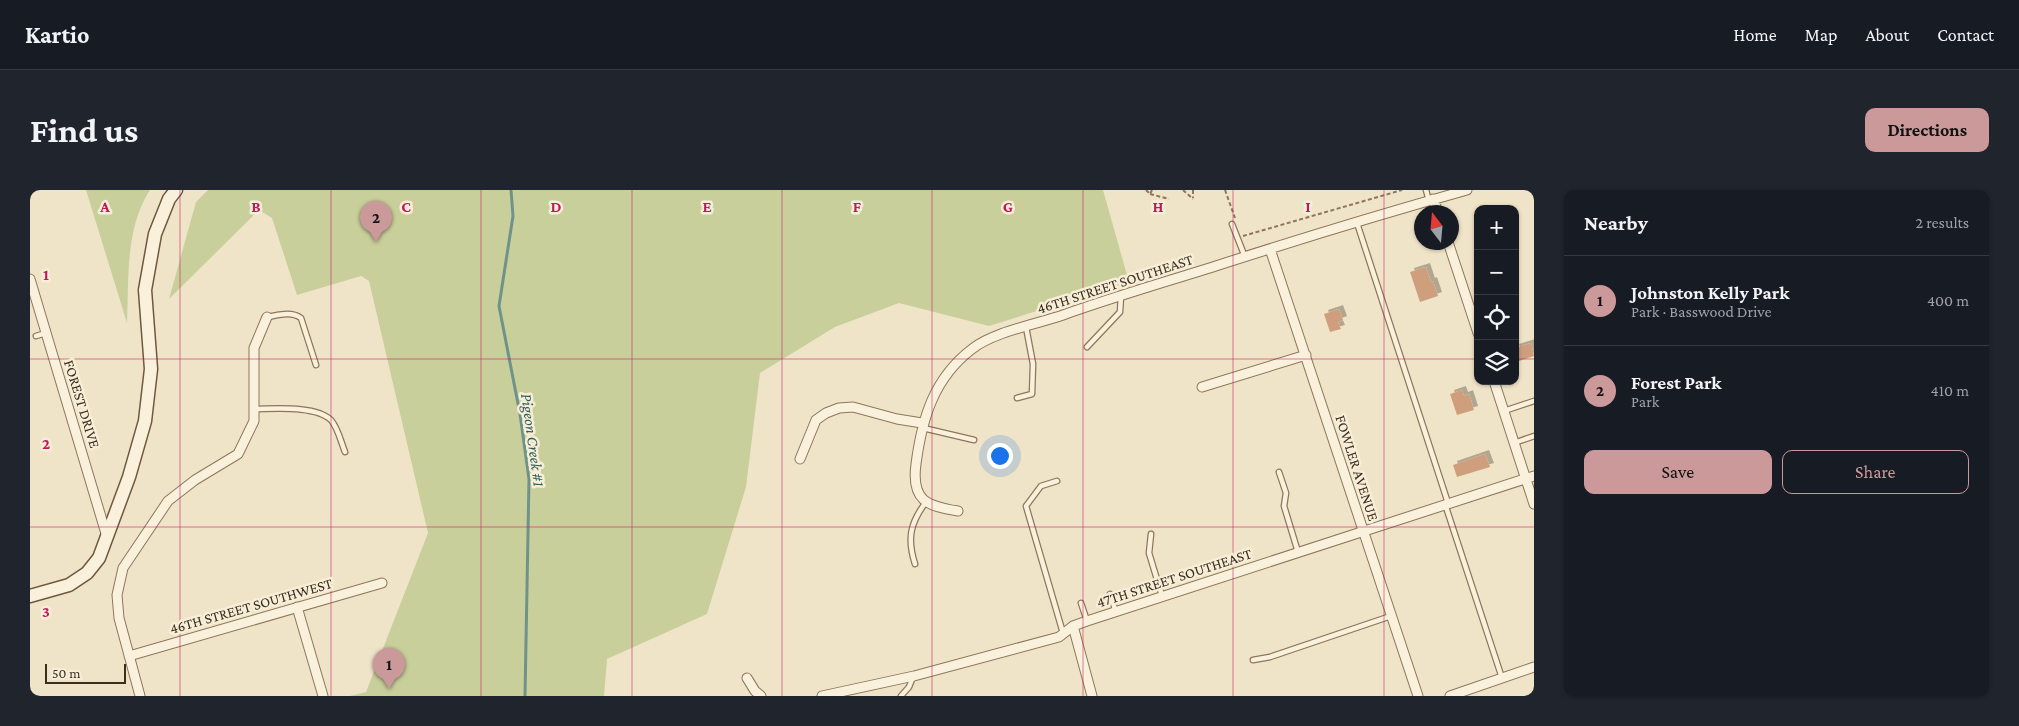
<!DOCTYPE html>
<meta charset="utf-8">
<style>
:root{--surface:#171b24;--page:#20242c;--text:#f1f3f6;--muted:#9ea1a6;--line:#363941;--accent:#cc999b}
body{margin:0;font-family:"Crimson Pro",serif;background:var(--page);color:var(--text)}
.controls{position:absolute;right:15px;top:15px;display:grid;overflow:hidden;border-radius:10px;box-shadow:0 1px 4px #0004}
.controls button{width:45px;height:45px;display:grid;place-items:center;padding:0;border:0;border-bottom:1px solid var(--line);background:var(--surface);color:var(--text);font:25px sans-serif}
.compass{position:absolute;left:1384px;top:15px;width:45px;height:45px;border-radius:50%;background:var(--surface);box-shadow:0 1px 4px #0004;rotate:344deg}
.scale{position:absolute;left:15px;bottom:12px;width:81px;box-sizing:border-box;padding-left:5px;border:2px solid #3d2e20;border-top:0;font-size:14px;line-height:18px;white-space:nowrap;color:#3d2e20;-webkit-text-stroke:4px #f7eed8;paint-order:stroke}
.you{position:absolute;left:969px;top:265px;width:18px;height:18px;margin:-12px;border:4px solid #fff;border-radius:50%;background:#1a73e8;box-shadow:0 0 0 8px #1a73e833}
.badge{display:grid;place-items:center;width:32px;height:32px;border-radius:50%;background:var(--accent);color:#111;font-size:16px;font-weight:700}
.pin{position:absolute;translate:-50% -41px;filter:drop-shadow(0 1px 2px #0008)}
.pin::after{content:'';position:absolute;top:26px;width:18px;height:15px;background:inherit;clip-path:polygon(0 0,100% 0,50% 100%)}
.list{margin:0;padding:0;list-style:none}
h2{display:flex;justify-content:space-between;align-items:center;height:65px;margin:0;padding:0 20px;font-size:21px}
h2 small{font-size:16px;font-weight:400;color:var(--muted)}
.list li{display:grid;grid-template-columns:32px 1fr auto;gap:15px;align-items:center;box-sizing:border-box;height:90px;padding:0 20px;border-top:1px solid var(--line)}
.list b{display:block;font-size:19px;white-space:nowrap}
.list p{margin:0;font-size:16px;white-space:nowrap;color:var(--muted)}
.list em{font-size:16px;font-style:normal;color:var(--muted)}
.actions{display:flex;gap:10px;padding:15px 20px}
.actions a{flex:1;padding:11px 0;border:1px solid var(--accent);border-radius:10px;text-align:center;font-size:18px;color:var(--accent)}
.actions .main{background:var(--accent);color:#111}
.icon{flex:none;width:28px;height:28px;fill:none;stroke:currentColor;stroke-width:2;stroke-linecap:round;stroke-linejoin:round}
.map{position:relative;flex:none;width:1504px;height:506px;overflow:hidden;border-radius:10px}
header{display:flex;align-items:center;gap:30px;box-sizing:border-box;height:70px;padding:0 25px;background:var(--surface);border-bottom:1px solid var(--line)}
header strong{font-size:24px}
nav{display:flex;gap:28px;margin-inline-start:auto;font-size:18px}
.intro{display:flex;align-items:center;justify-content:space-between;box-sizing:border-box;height:120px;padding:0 30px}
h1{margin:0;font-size:35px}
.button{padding:12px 22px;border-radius:10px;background:var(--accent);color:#111;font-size:18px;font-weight:700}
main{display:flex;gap:30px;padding:0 30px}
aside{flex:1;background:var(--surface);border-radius:10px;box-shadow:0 1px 4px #0004}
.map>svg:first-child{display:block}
.green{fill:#c9cf9b}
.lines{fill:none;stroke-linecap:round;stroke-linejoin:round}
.stream{stroke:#6f938a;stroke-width:3}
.building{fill:#cf9f7d;filter:url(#shadow)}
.lane-casing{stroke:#8d765c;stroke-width:7}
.street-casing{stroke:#8d765c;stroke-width:11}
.secondary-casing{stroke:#6f573f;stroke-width:15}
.path{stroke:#8d765c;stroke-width:2;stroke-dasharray:4 2.5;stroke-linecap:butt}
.lane{stroke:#faf1dc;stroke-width:4.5}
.street{stroke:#faf1dc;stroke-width:9}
.secondary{stroke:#faf1dc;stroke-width:12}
.grid{fill:none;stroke:#c2185b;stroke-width:1;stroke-opacity:0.55}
.labels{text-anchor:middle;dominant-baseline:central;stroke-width:5;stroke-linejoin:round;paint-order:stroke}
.street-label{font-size:15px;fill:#3d2e20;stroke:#f7eed8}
.water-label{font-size:16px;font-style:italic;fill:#2f5d5a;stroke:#f7eed8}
.grid-label{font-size:16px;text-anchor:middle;font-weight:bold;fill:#c2185b;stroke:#f7eed8;stroke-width:5;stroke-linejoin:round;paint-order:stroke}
</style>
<header>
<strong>Kartio</strong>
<nav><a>Home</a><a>Map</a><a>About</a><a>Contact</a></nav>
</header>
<div class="intro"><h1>Find us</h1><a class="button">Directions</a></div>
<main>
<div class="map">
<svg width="1504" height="506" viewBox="0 0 1504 506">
<defs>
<filter id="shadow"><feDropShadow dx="4" dy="-4" stdDeviation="0" flood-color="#0004"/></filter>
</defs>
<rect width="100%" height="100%" fill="#f0e4c8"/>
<path class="green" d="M56 0H120C95 38 99 89 97 133Z
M178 0H1073L1099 92 959 136 869 113 805 137 730 183 716 297 677 424 577 469 574 506H320L336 502 398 343 339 91 331 86 267 105 242 28 229 20 139 109 166 12Z"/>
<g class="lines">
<path class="stream" d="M481 0 483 26 469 116 490 224 499 289 495 506"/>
</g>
<path class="building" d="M1396 77 1401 92 1403 91 1408 106 1390 112 1380 82Z
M1309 119 1313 130 1308 132 1311 139 1300 142 1294 124Z
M1501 153 1504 166 1489 171 1485 158Z
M1432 200 1434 206 1439 204 1444 220 1427 225 1420 204Z
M1455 264 1460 277 1427 287 1423 275Z"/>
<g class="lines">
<g class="lane-casing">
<path id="lane" d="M1396 0 1399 11
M1327 33 1418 313
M1202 34 1215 67
M237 127C249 125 261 121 271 128L286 175
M6 146 16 143
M1057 157 1090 122 1091 106
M987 208 1002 204 1003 174 996 137
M224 219C243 219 286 215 301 230 308 238 311 252 315 262
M1474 221 1504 211
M893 238 944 250
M1484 253 1504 246
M1249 282 1256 303 1254 316 1268 362
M1027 291 1011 296 996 316 1033 443
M1415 314 1472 488
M1121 344 1119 363 1132 406
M885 374C877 349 880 333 896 312
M1080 404 1086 422
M1051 413 1057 431
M1223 470 1240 467 1361 426
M871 506 879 497 883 487"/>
</g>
<g class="street-casing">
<path id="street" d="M1403 9 1408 22
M1418 52 1448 143
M1240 59 1388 506
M0 89 77 347
M1464 191 1504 314
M1172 197 1276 165
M770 269 786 230 796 223 809 218 823 217 867 229 892 233
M928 321C897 316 881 311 886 274 892 228 904 188 942 159 963 142 1007 134 1033 125 1086 106 1139 91 1192 74 1273 48 1355 23 1437 0
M267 417 293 506
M1043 436 1062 506
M99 466 352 393
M717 488 725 501 731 506
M110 506 89 428 87 405 93 378 138 311 165 290 208 264 224 231V158L237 127
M792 506 884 486 1029 447 1043 436 1057 431 1504 286
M1420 506 1504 477"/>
</g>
<g class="secondary-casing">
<path id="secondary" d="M0 406 39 395 57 383 69 368 99 287 115 231 121 179 115 100 125 44 139 9 146 0"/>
</g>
<path class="path" d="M1116 0 1120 4 1122 0
M1153 0 1163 9
M1163 0V8
M1195 0 1205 28
M1120 4 1139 9
M1213 46 1372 0"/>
<use href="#lane" class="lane"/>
<use href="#street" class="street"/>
<use href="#secondary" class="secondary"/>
</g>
<path class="grid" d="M150 0V506M301 0V506M451 0V506M602 0V506M752 0V506M902 0V506M1053 0V506M1203 0V506M1354 0V506M0 169H1448M1485 169H1504M0 337H1504"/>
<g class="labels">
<g class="street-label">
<text transform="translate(1085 94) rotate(-18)">46TH STREET SOUTHEAST</text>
<text transform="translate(52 214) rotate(73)">FOREST DRIVE</text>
<text transform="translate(1327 278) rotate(72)">FOWLER AVENUE</text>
<text transform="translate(1144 388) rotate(-18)">47TH STREET SOUTHEAST</text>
<text transform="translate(221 416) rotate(-16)">46TH STREET SOUTHWEST</text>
</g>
<g class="water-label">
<text transform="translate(503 250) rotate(82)">Pigeon Creek #1</text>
</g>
</g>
<g class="grid-label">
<text x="75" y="22">A</text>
<text x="226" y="22">B</text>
<text x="376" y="22">C</text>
<text x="526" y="22">D</text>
<text x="677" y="22">E</text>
<text x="827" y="22">F</text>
<text x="978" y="22">G</text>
<text x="1128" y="22">H</text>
<text x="1278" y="22">I</text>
<text x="16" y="90">1</text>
<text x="16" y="259">2</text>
<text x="16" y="427">3</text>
</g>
</svg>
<div class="controls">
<button>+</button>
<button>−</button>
<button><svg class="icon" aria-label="locate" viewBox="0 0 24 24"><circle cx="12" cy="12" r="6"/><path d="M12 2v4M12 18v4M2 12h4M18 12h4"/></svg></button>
<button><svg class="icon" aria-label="layers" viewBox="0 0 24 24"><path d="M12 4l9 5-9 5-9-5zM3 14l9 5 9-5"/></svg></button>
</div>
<svg class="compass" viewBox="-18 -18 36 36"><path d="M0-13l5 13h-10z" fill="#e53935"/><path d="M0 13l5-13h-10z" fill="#9ea1a6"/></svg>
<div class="scale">50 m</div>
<div class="you"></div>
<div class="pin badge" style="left:359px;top:499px">1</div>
<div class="pin badge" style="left:346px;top:52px">2</div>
</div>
<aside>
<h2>Nearby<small>2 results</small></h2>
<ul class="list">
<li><span class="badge">1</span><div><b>Johnston Kelly Park</b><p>Park · Basswood Drive</p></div><em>400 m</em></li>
<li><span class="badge">2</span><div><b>Forest Park</b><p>Park</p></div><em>410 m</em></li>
</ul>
<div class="actions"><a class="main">Save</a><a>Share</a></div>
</aside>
</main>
